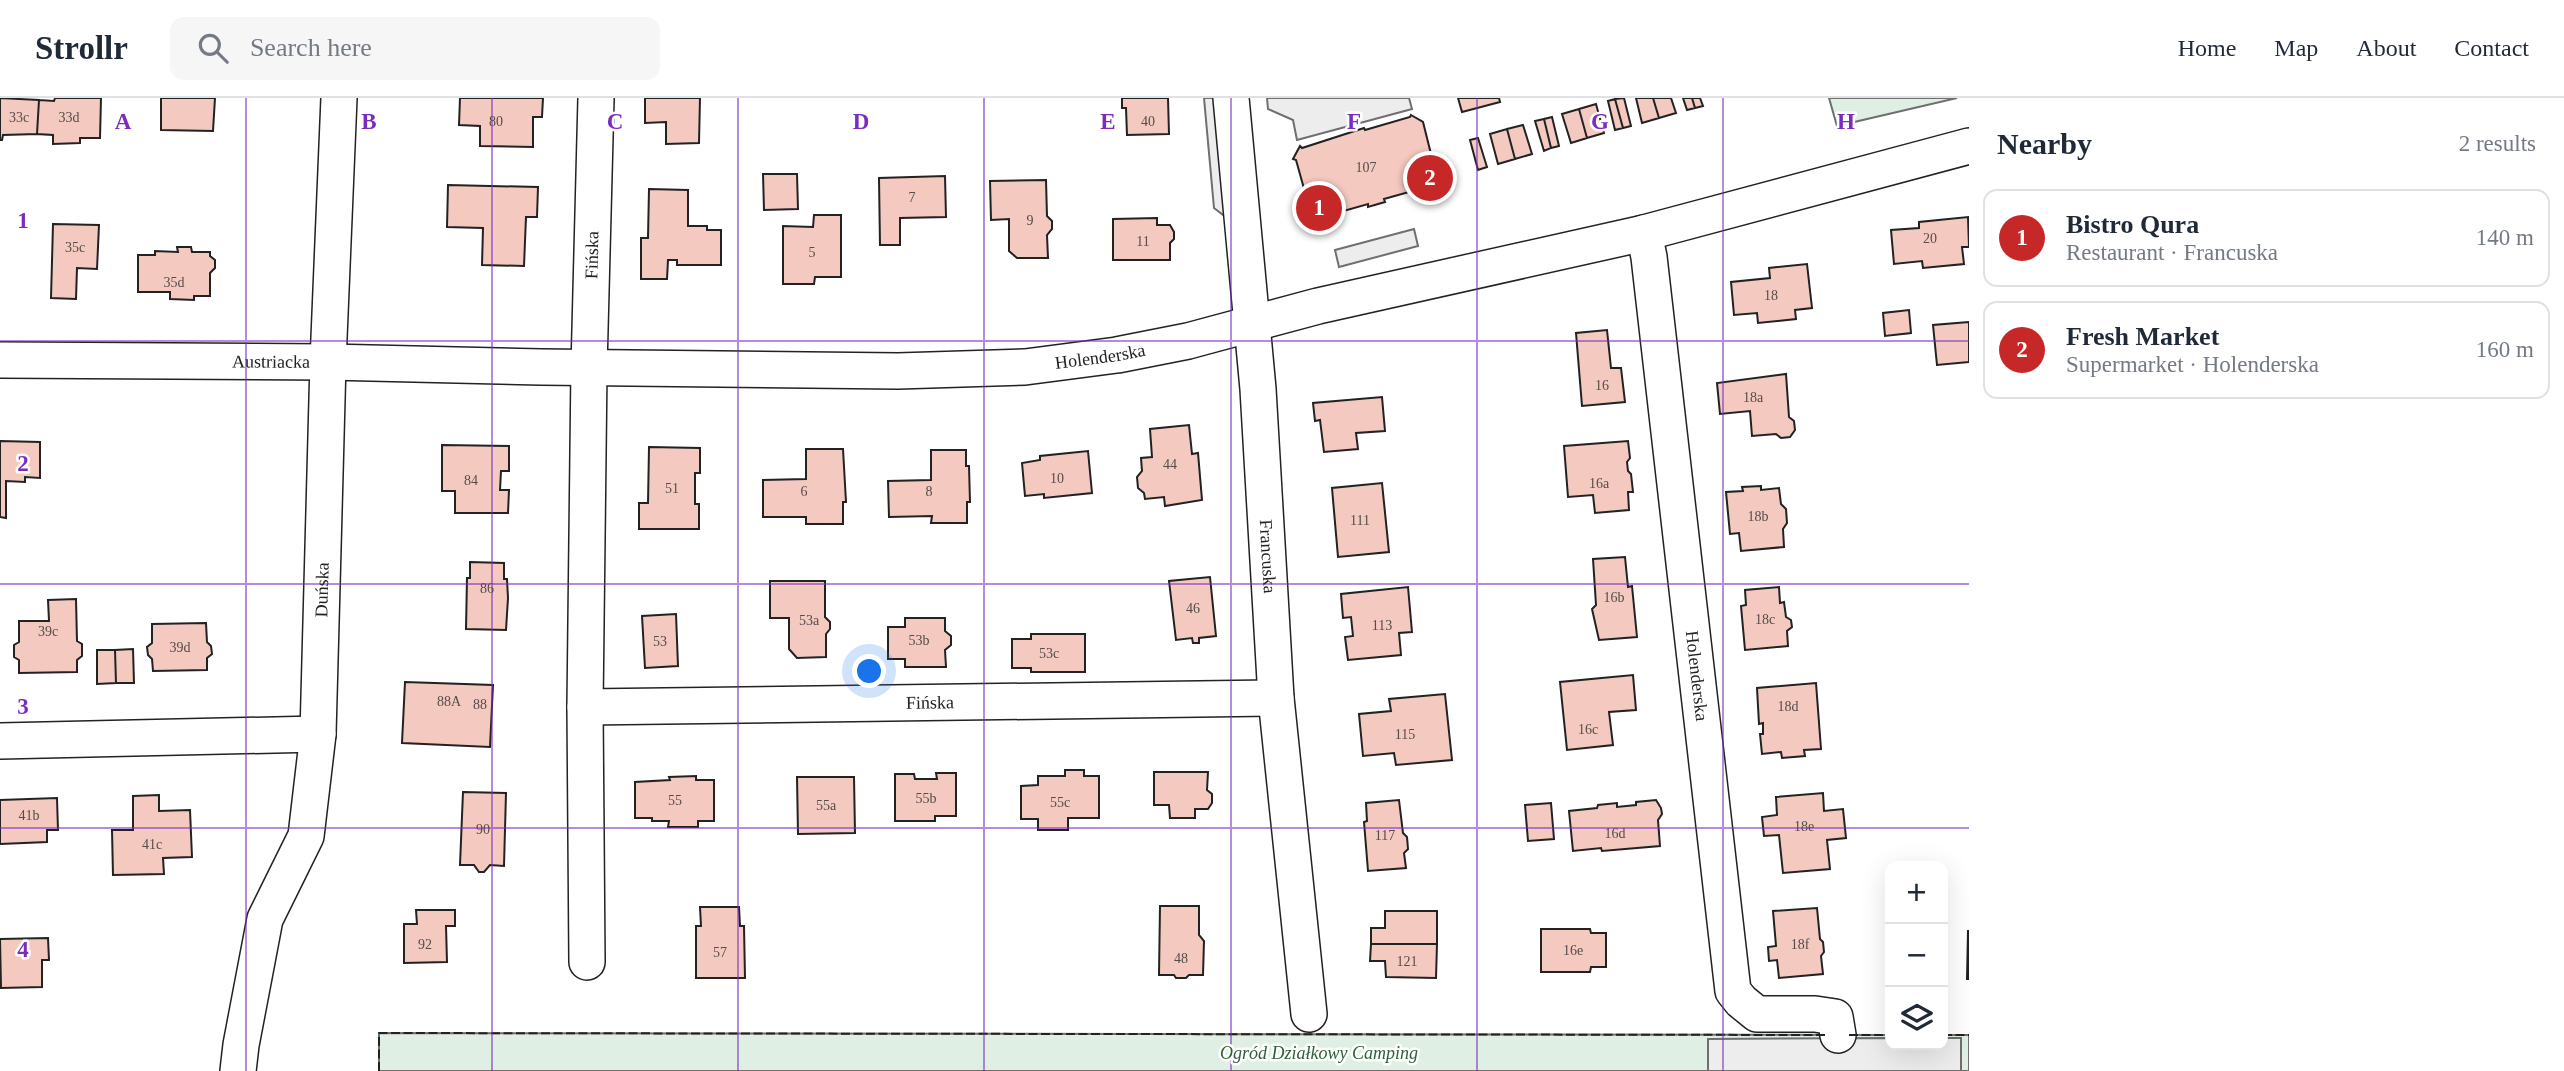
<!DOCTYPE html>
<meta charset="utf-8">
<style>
:root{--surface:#fff;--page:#f6f6f7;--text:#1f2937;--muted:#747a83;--line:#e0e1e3;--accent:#c62828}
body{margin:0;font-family:Georgia,serif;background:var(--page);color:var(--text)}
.controls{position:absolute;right:21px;bottom:21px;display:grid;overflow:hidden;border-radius:14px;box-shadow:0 7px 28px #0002}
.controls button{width:63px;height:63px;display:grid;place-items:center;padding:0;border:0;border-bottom:2px solid var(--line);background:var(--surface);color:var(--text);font:35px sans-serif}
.you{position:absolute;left:870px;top:574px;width:24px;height:24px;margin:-18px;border:5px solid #fff;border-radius:50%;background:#1a73e8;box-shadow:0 0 0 10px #1a73e833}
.badge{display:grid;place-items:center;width:46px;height:46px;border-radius:50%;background:var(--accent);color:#fff;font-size:23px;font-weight:700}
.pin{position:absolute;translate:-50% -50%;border:4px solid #fff;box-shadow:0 2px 7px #0006}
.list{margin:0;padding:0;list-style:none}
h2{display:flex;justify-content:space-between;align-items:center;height:91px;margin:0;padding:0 28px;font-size:30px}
h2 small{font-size:23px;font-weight:400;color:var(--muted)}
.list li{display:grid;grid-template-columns:46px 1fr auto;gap:21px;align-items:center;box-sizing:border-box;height:98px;margin:0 14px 14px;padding:0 14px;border:2px solid var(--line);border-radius:14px}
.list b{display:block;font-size:26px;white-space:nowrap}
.list p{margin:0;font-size:23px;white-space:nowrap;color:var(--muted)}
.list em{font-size:23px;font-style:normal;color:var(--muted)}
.icon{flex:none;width:38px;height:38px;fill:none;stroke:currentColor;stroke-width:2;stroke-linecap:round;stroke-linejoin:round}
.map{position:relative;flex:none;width:1969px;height:973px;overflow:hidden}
header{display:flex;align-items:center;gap:42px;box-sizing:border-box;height:98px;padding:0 35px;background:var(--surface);border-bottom:2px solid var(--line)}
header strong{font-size:33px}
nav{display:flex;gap:38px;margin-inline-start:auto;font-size:24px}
.search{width:490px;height:63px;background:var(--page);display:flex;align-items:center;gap:18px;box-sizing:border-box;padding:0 24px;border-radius:14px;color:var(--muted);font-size:26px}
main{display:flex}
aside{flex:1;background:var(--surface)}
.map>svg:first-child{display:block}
.green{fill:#e0efe3;stroke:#6f6f6f;stroke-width:2}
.parking{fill:#ededed;stroke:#6f6f6f;stroke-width:2}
.building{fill:#f3c9c0;stroke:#222;stroke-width:2}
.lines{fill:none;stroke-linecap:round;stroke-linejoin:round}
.minor-casing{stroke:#222;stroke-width:38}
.minor{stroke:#fff;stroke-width:35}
.fence{stroke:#222;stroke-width:2;stroke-dasharray:9 3.5;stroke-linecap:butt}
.grid{fill:none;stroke:#7b2cbf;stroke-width:2;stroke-opacity:0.55}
.labels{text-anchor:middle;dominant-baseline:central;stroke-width:5;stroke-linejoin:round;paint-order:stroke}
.number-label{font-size:14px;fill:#564c4a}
.street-label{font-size:18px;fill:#222;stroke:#fff}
.park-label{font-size:18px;font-style:italic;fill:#2f5e38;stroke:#fff}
.grid-label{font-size:23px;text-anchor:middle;font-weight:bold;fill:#7b2cbf;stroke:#fff;stroke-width:5;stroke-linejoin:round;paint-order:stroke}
</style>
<header>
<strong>Strollr</strong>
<div class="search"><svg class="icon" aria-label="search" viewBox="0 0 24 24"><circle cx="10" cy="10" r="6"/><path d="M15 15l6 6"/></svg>Search here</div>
<nav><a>Home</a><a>Map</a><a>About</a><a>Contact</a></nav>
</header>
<main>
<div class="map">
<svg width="1969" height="973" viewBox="0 0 1969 973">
<rect width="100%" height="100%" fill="#fff"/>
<path class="green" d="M1829 0H1957L1837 28Z
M379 935 1890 937V947H1943V937H1969V973H379Z"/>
<path class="parking" d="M1204 0H1217L1227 120 1214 110Z
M1267 0H1409L1412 11 1297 42 1293 22 1268 11Z
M1414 131 1418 148 1339 169 1335 152Z
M1890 940V947H1943V940H1961V973H1708V941Z"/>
<path class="building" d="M0 0 39 2 37 36 3 37 2 42H0Z
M55 0H101L100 40H80V45L53 46V37L37 36 39 2 54 3Z
M161 0H215L213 33 161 32Z
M460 0H543L542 19H533V49L480 48V28L459 27Z
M645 0H700L699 45 666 46V24L645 25Z
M1122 0H1168L1169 36 1127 37 1126 10H1122Z
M1458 0H1499L1500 4 1462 14Z
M1624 0 1631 28 1623 30 1615 1Z
M1636 0H1653L1659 20 1642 25Z
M1653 0H1671L1676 15 1659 20Z
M1683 0H1692L1695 10 1687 12Z
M1692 0H1700L1703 8 1695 10Z
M1615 1 1623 30 1615 32 1608 3Z
M1596 6 1604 35 1587 40 1579 11Z
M1579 11 1587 40 1571 45 1562 16Z
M1411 17 1423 24 1436 76 1440 78 1434 91 1430 88 1384 101 1385 104 1368 109V106L1322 119 1321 121 1308 114 1310 112 1296 62 1293 61 1300 48 1302 50 1364 30 1365 32 1410 19Z
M1552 19 1559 48 1551 50 1544 21Z
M1544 21 1551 50 1544 53 1535 23Z
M1523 27 1532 56 1515 61 1507 31Z
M1507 31 1515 61 1498 66 1490 36Z
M1478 40 1487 69 1478 72 1470 42Z
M763 76H797L798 111 764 112Z
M945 78 946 119 900 120V147H880L879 80Z
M1046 82 1047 118 1052 123V131L1047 137 1048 160H1017L1009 153V121L991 122 990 83Z
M448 87 538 89 537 119H526L524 168 482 167 483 130 447 129Z
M649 91 688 92V128H707V132H721V167H677V162H668L667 181H641V140H648Z
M814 117H841V179H815L814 186H783V128L813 129Z
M1968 119 1969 149H1962L1964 166 1923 170 1922 163 1894 166 1891 132 1919 130V124Z
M1157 120V127H1170L1174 134V141L1170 145V162H1113V121Z
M53 126 99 127 97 171 77 170 76 201 51 200Z
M177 149H191L192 154H210V158L215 162V170L210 175V198H194V202L170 201V194H138V157H155V153L178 154Z
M1807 166 1812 210 1795 212 1796 221 1758 225 1757 215 1734 217 1731 184 1770 180 1769 170Z
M1909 212 1911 235 1885 238 1883 215Z
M1969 224V264L1937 267 1933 227Z
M1607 232 1611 270H1621L1625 304 1582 308 1576 235Z
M1786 276 1789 319 1794 323 1795 332 1790 339 1781 340 1776 336 1752 338 1750 313 1720 316 1717 285Z
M1382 299 1385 333 1356 335 1358 351 1324 354 1320 322 1315 323 1313 305Z
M1189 327 1192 356 1198 355 1202 402 1165 408 1164 399 1145 401 1144 395 1138 390 1137 379 1142 373 1141 360 1152 359 1150 331Z
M0 343 40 344V380L25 379V384L6 383V420L0 419Z
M1628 343 1630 360 1627 364 1628 373 1631 376 1633 394H1628L1629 412 1595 415 1593 397 1568 399 1564 348Z
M442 347 509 348V373H501L500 392H509L508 415H455V393H442Z
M649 349 700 350V375H695V406H699V431H639V405H648Z
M806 351H843L846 404H843V426H806V419H763V382L806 381Z
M931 352H966V368H969L970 404H967V425H931L932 418 889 419 888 383 931 382Z
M1088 353 1092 395 1044 400V396L1025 398 1022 365 1040 362V358Z
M1382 385 1389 454 1338 459 1332 390Z
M1761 388V392L1779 390 1781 406 1786 411 1787 425 1783 431 1784 449 1741 453 1739 435 1730 436 1726 394 1743 393 1742 389Z
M1625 459 1628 489 1632 488 1637 539 1599 542 1592 511 1596 507 1593 461Z
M470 464 504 465V481H507L508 500 506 532 466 531 467 480H470Z
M1210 479 1216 538 1199 540V545H1193L1192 540 1176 542 1169 483Z
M770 483H825V519L830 524V531L826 536V559L797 560 789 551V520H770Z
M1408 489 1412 534 1399 535 1401 557 1348 562 1345 539 1353 538 1351 519 1343 520 1341 496Z
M1779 489 1780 505 1784 504 1786 519 1791 522 1792 529 1787 533 1788 548 1745 552 1741 508 1746 507 1745 492Z
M76 501 77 543 82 546V558L77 562V574L19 575V562L14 559V547L19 544V523H49L48 502Z
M676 516 678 568 645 570 642 518Z
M905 520H945V533L951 538V547L945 552 946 569H905V561H888V529H905Z
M206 525 207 544 211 548 212 556 207 560V572L153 573 152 561 148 557 147 549 152 545V526Z
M1031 536H1085V574H1031V570H1012V541H1031Z
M133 551 134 585H116L115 552Z
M97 552H115L116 585 97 586Z
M1633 577 1636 612 1609 614 1613 647 1567 652 1560 584Z
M405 584 493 587 490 649 402 645Z
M1816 585 1821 651 1804 652 1805 658 1782 660 1781 654 1762 656 1760 636H1763V625L1759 626 1757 590Z
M1445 596 1452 662 1396 667 1394 655 1363 658 1359 616 1391 613 1389 601Z
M1065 672H1084V678H1099V720H1068V732H1038V721H1021V688L1038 687V678H1065Z
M1154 674H1208L1207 692 1212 696V705L1208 711H1195V720H1170L1169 707H1154Z
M936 675H956V718H935V723H895V676H914L915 681H937Z
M696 678V682H714V723H698V729H668L669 723H652V720H635V684L670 682 669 679Z
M797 679H854L855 735 798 736Z
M463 694 506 695 504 768 490 767 484 774H479L474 767H460Z
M1823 695 1824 713 1843 711 1846 740 1827 742 1830 771 1783 775 1779 737 1764 738 1762 719 1777 717 1776 699Z
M159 697V713L190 712 192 759 163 760 164 776 113 777 112 732H133V698Z
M57 700 58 732H47V744L0 746V702Z
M1399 702 1403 735 1407 739 1408 751 1404 755 1406 770 1368 773 1364 724 1367 723 1366 705Z
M1656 702 1661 710 1662 716 1658 722 1660 748 1602 753 1601 750 1573 753 1569 713 1597 710 1598 707 1617 705V709L1636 707V704Z
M1551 705 1554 741 1528 743 1525 707Z
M1160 808H1199V837L1204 843 1203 877H1189L1186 880H1176L1174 877H1159Z
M700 809H739L740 828H744L745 880H696V828H701Z
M1817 810 1820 841 1823 844 1824 854 1821 858 1823 876 1779 880 1777 862 1769 863 1768 849 1776 848 1773 813Z
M416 812H455V828H446L447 864 404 865V826H417Z
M1385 813H1437V846H1371V830H1385Z
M1541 831H1590L1591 835H1606V869H1591L1590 874H1541Z
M1968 833H1969V881H1967Z
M48 840 49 862H42V889L1 890 0 841Z
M1371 846H1437L1436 880 1386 879 1385 863H1370Z"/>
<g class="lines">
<g class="minor-casing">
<g id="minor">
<path id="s1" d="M1231 0 1258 291 1276 600 1309 916"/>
<path id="s2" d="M1644 135 1649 159 1733 893 1741 903 1757 916H1815L1835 919 1838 937"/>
<path id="s3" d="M0 262 328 264 541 269 898 273 1025 269 1117 257 1188 243 1318 208 1644 135 1969 48"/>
<path id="s4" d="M585 609 1276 600"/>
<path d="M0 643 318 636"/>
<path id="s5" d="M587 864 585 609 589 270 596 0"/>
<path id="s6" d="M238 973 241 947 265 821 306 738 318 636 328 264 339 0"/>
</g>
</g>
<use href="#minor" class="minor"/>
<path class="fence" d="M1849 937H1890
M1943 937H1969
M379 973V935L1825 937"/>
</g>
<path class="grid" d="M246 0V973M492 0V973M738 0V973M984 0V973M1231 0V973M1477 0V973M1723 0V973M0 243H1969M0 486H1969M0 730H1969"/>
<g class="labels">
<g class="number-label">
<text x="19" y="19">33c</text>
<text x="69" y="19">33d</text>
<text x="496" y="23">80</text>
<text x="1148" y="23">40</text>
<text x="1366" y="69">107</text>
<text x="912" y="99">7</text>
<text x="1030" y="122">9</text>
<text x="1930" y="140">20</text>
<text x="1143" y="143">11</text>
<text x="75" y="149">35c</text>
<text x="812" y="154">5</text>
<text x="174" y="184">35d</text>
<text x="1771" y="197">18</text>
<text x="1602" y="287">16</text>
<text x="1753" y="299">18a</text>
<text x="1170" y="366">44</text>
<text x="1057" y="380">10</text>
<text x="471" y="382">84</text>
<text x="1599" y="385">16a</text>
<text x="672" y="390">51</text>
<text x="804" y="393">6</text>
<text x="929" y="393">8</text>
<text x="1758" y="418">18b</text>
<text x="1360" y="422">111</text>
<text x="487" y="490">86</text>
<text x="1614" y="499">16b</text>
<text x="1193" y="510">46</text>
<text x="1765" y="521">18c</text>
<text x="809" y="522">53a</text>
<text x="1382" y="527">113</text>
<text x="48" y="533">39c</text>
<text x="919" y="542">53b</text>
<text x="660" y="543">53</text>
<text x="180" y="549">39d</text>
<text x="1049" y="555">53c</text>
<text x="449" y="603">88A</text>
<text x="480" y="606">88</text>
<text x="1788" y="608">18d</text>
<text x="1588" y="631">16c</text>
<text x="1405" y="636">115</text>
<text x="926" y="700">55b</text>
<text x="675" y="702">55</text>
<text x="1060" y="704">55c</text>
<text x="826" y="707">55a</text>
<text x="29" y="717">41b</text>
<text x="1804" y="728">18e</text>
<text x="483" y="731">90</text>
<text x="1615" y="735">16d</text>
<text x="1385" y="737">117</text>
<text x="152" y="746">41c</text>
<text x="425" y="846">92</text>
<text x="1800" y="846">18f</text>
<text x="1573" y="852">16e</text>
<text x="720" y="854">57</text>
<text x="1181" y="860">48</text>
<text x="1407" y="863">121</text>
</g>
<g class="street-label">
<text stroke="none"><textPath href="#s5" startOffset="707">Fińska</textPath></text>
<text stroke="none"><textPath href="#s3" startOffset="1101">Holenderska</textPath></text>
<text stroke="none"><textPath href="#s3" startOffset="271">Austriacka</textPath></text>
<text stroke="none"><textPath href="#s1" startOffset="460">Francuska</textPath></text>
<text stroke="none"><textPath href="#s6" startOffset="494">Duńska</textPath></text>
<text stroke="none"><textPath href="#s2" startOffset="446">Holenderska</textPath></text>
<text stroke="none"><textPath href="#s4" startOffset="345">Fińska</textPath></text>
</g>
<g class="park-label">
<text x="1319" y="955">Ogród Działkowy Camping</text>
</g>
</g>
<g class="grid-label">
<text x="123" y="31">A</text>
<text x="369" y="31">B</text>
<text x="615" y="31">C</text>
<text x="861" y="31">D</text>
<text x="1108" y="31">E</text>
<text x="1354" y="31">F</text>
<text x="1600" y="31">G</text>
<text x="1846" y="31">H</text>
<text x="23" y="130">1</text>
<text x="23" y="373">2</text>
<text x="23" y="616">3</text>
<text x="23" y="859">4</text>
</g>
</svg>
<div class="controls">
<button>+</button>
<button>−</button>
<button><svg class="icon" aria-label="layers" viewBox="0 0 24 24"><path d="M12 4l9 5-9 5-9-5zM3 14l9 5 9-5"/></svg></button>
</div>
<div class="you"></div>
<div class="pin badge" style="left:1319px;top:110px">1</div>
<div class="pin badge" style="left:1430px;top:80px">2</div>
</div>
<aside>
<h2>Nearby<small>2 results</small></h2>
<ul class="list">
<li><span class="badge">1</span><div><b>Bistro Qura</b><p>Restaurant · Francuska</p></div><em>140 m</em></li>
<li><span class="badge">2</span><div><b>Fresh Market</b><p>Supermarket · Holenderska</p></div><em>160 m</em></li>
</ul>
</aside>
</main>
